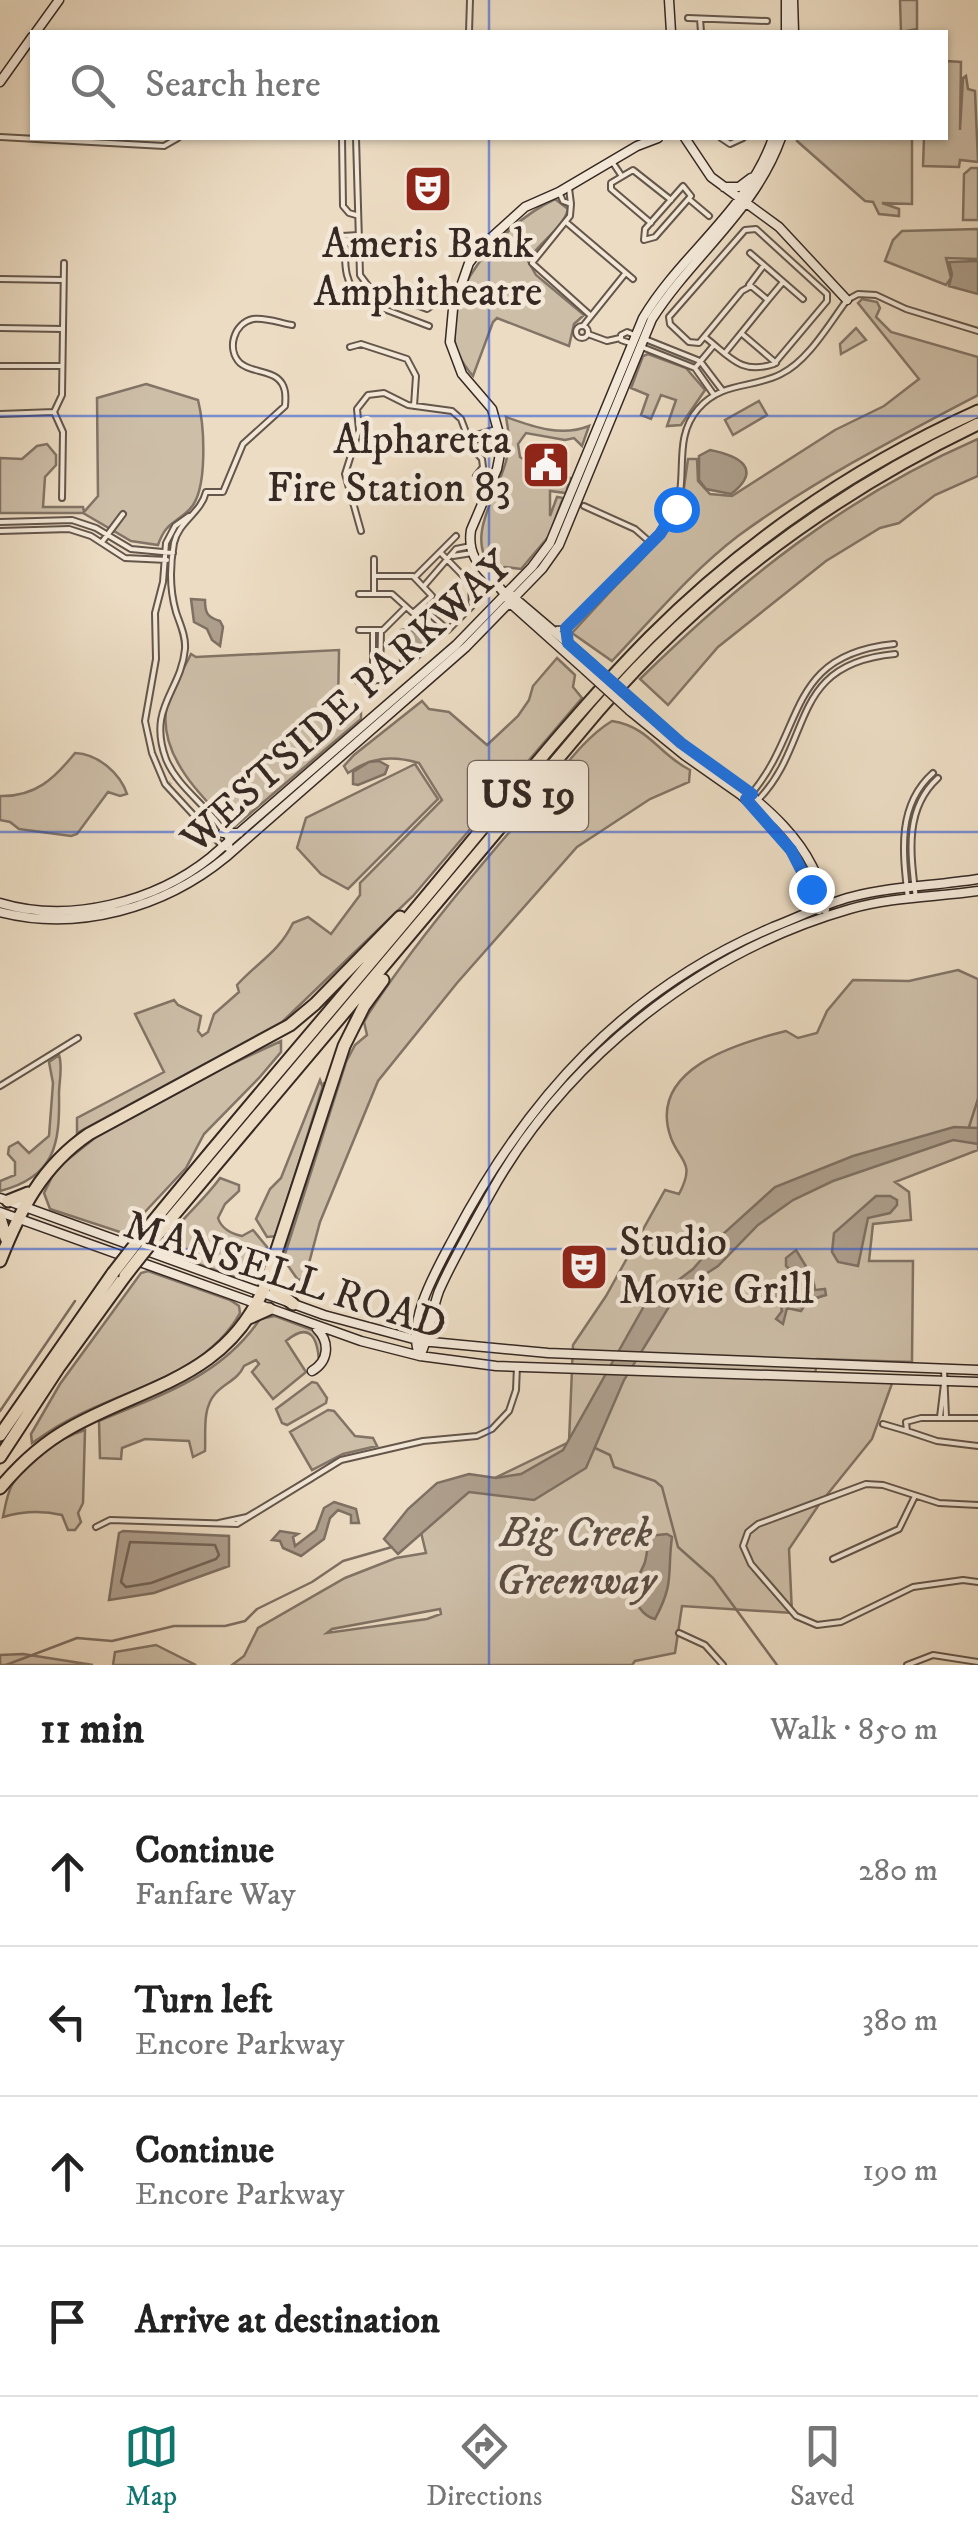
<!DOCTYPE html>
<meta charset="utf-8">
<style>
:root{--surface:#fff;--page:#f6f6f6;--text:#222;--muted:#767676;--line:#e0e0e0;--accent:#0f766e}
body{margin:0;font-family:"IM FELL DW Pica",serif;background:var(--page);color:var(--text)}
.stop{position:absolute;width:30px;height:30px;margin:-22px;border:8px solid #1a73e8;border-radius:50%;background:#fff}
.stop.end{background:#1a73e8;border-color:#fff;box-shadow:0 2px 10px #0008}
.list{margin:0;padding:0;list-style:none}
h2{display:flex;justify-content:space-between;align-items:center;height:130px;margin:0;padding:0 40px;font-size:42px}
h2 small{font-size:32px;font-weight:400;color:var(--muted)}
.list li{display:grid;grid-template-columns:65px 1fr auto;gap:30px;align-items:center;box-sizing:border-box;height:150px;padding:0 40px;border-top:2px solid var(--line)}
.list b{display:block;font-size:38px;white-space:nowrap}
.list p{margin:0;font-size:32px;white-space:nowrap;color:var(--muted)}
.list em{font-size:32px;font-style:normal;color:var(--muted)}
.icon{flex:none;width:55px;height:55px;fill:none;stroke:currentColor;stroke-width:2;stroke-linecap:round;stroke-linejoin:round}
.map{position:relative;flex:none;width:978px;height:1665px;overflow:hidden}
.search{position:absolute;background:var(--surface);box-shadow:0 2px 8px #0004;left:30px;right:30px;top:30px;height:110px;display:flex;align-items:center;gap:25px;box-sizing:border-box;padding:0 35px;border-radius:0px;color:var(--muted);font-size:38px}
.sheet{height:730px;background:var(--surface)}
nav{display:flex;justify-content:space-around;align-items:center;box-sizing:border-box;height:140px;border-top:2px solid var(--line);background:var(--surface);font-size:28px;color:var(--muted)}
nav a{display:grid;justify-items:center;gap:5px}
nav .on{color:var(--accent)}
.map>svg:first-child{display:block}
.green{fill:#cdbea8;stroke:#827466;stroke-width:2.5;fill-rule:evenodd}
.water{fill:#ae9f8d;stroke:#7e7063;stroke-width:2.5}
.lines{fill:none;stroke-linecap:round;stroke-linejoin:round}
.shore{stroke:#726458;stroke-width:2.5}
.stream{stroke:#7e7063;stroke-width:2.5}
.street-tunnel{stroke:#c8b8a3;stroke-width:4;stroke-dasharray:4 2;stroke-linecap:butt}
.street-casing{stroke:#64564b;stroke-width:8}
.secondary-casing{stroke:#362923;stroke-width:11}
.highway-casing{stroke:#362923;stroke-width:15}
.street{stroke:#f3e8d8;stroke-width:4}
.secondary{stroke:#f3e8d8;stroke-width:8}
.highway{stroke:#ecdcc3;stroke-width:11}
.secondary-bridge-casing{stroke:#362923;stroke-width:11;stroke-linecap:butt}
.highway-bridge-casing{stroke:#362923;stroke-width:15;stroke-linecap:butt}
.secondary-bridge{stroke:#f3e8d8;stroke-width:8}
.highway-bridge{stroke:#ecdcc3;stroke-width:11}
.route{stroke:#1a73e8;stroke-width:12}
.grid{fill:none;stroke:#1d4ed8;stroke-width:2.5;stroke-opacity:0.55}
.labels{text-anchor:middle;dominant-baseline:central;stroke-width:9;stroke-linejoin:round;paint-order:stroke}
.shield{fill:#f3e8d8;stroke:#6f6259;stroke-width:2.5}
.shield-label{font-size:40px;font-weight:bold;fill:#362923}
.poi-label{font-size:42px;fill:#362923;stroke:#f3e8d8}
.street-label{font-size:42px;fill:#362923;stroke:#f3e8d8}
.park-label{font-size:42px;font-style:italic;fill:#5c4e44;stroke:#f3e8d8}
</style>
<div class="map">
<svg width="978" height="1665" viewBox="0 0 978 1665">
<rect width="100%" height="100%" fill="#ecdcc3"/>
<filter id="stains"><feTurbulence type="fractalNoise" baseFrequency=".002" numOctaves="4"/><feColorMatrix values="0 0 0 0 .2 0 0 0 0 .09 0 0 0 0 .02 0 0 0 .5 -.17"/></filter>
<radialGradient id="worn" r=".72"><stop offset=".6" stop-color="#630" stop-opacity="0"/><stop offset="1" stop-color="#630" stop-opacity=".3"/></radialGradient>
<path class="green" d="M900 0H917V29L901 32Z
M946 61 961 62 960 130 963 78 966 76 968 89 975 91 978 162 960 160 959 167 923 166 924 138H946Z
M798 138H912V204L882 203 899 209V216L879 214 873 202 865 201 797 141Z
M971 168H978V220H963L964 174Z
M555 199 568 209C563 230 538 242 528 261L536 275 584 315 574 324 569 346 497 318 493 322 473 376C415 313 499 226 555 199Z
M978 229V259L946 258 951 278 946 285 885 261 893 240 902 231Z
M862 299 877 302 880 308 876 317 891 332 978 357V395C896 438 813 481 738 536 692 571 652 619 612 661L572 633 680 516 688 459H697L698 481 710 494 732 496 835 430 884 406 919 379 858 303Z
M856 328 866 340 841 354 840 344Z
M648 354 686 368 705 390 681 425 667 426 676 400 661 395 651 419 641 415 648 395 631 388 643 356Z
M146 384 198 400C204 424 209 491 189 510 174 525 166 522 158 545L131 541 83 513H0V458L22 459 37 446 47 444 56 455V465L45 477 43 507H83L84 512 98 496 97 398Z
M759 401 767 415 733 435 725 420Z
M506 417C534 427 561 437 589 426L582 446 574 438 565 440 526 433 518 444 520 457 534 466 531 472 553 480 557 472 570 478 566 493 550 491V516L557 497 563 498 549 536 521 569 505 567 495 571C461 539 500 492 507 457 510 443 509 431 506 417Z
M978 439V476L935 495 899 523 880 528 826 561 718 647 668 705 640 679C743 578 845 497 978 439Z
M339 650 338 707 361 708V719L233 828C203 799 160 757 166 711 169 691 183 671 191 654L196 657Z
M557 658 575 675 573 687 582 698 413 896 282 1022 77 1133V1118L164 1072 135 1014 174 1000 178 1005 201 1016 198 1031 202 1036 208 1032 214 1014 239 992 237 985C258 962 279 952 293 923L308 917 331 934 360 895V883L442 800 419 763C392 755 371 757 348 773L344 766 354 755 422 701 429 709 449 712 487 745 518 716 529 700 533 686Z
M612 721C650 727 658 754 690 770L689 782 650 799 577 847 457 983 378 1081 320 1222 305 1278 298 1280 284 1260 285 1254 346 1062 355 1045 367 1035 364 1022 369 1013C419 936 482 864 542 794 563 769 584 738 612 721Z
M75 753C98 754 120 773 127 794L120 796 108 792 77 834 71 836 19 829 10 822 0 820V796C35 797 54 779 75 753Z
M415 764 438 799 348 889 321 874 297 848 306 818Z
M958 970 978 979V1150L895 1182 909 1192 911 1220 873 1224 869 1261H913L912 1362 817 1359 815 1375 894 1378 872 1439 818 1506 789 1549 792 1613 682 1606 675 1653 635 1661 632 1665H232L244 1656 258 1628 345 1578 396 1558 426 1553 417 1516 569 1442 573 1345 606 1296 665 1190 679 1194C696 1162 680 1162 671 1138 646 1069 738 1043 786 1031L798 1038 817 1033 827 1011 853 980 909 981ZM795 1250 815 1291 824 1289 825 1295 782 1311 781 1305 767 1299 783 1293 795 1297 803 1288ZM440 1609 441 1614 427 1619 327 1633 332 1629Z
M281 1041V1052L259 1078 204 1134 186 1168 144 1213 129 1235 50 1209 44 1193 56 1169 96 1137 227 1066Z
M59 1055C63 1067 59 1081 59 1094 60 1144 55 1177 0 1191V1181L15 1175V1162L8 1154 9 1147 18 1142 29 1153 49 1136 53 1083 49 1062Z
M320 1080 323 1088 277 1236 267 1237 256 1219 270 1189 281 1178Z
M220 1178 239 1185V1191L225 1204 218 1218C221 1228 231 1234 242 1236L253 1230 267 1247 266 1266 234 1277 163 1251 162 1246C178 1221 203 1202 220 1178Z
M148 1271 230 1300 239 1306 240 1313C203 1378 124 1388 65 1422 53 1428 43 1436 32 1443L31 1434 60 1384 141 1273Z
M275 1316 315 1331 325 1344 319 1363C318 1340 311 1320 286 1341L306 1372 273 1399 252 1372 259 1364 256 1360 244 1366C238 1380 224 1383 215 1394 202 1409 206 1432 205 1451L193 1457 189 1441 145 1439 122 1448 121 1459 100 1458 99 1421C160 1395 221 1377 260 1319Z
M312 1382 317 1383 327 1398 326 1403 287 1425 282 1423 276 1409Z
M328 1410 334 1411 355 1436 373 1438 377 1446 343 1454 312 1470 290 1432Z
M85 1430 83 1503 78 1513 81 1522 75 1530H68L62 1515C41 1510 23 1511 3 1517 5 1507 7 1494 12 1485 25 1461 59 1438 85 1430Z
M156 1645 196 1665H113L115 1652Z
M23 1654 93 1665H0V1655Z"/>
<path class="water" d="M978 261V294L949 286 952 274 949 262Z
M710 450C740 456 763 469 731 494L706 489 699 480V456Z
M191 599 205 600C205 613 207 617 220 621L223 627 220 646 212 640 207 629 194 622Z
M411 628 427 644 428 649 411 666 404 668 400 662 401 630Z
M379 761 388 766 385 774 358 785 353 784V772L369 762Z
M954 1127 978 1128V1144L953 1140 833 1181 793 1200 758 1225 718 1266 678 1292 624 1380 586 1468 534 1500 469 1492 398 1554 384 1539 408 1509 437 1483 469 1474 496 1478 521 1474 563 1450 644 1306 693 1269 723 1234 775 1187 853 1156Z
M876 1196H890L897 1200V1205L890 1213 868 1218 858 1266 838 1262 832 1252 834 1233Z
M796 1250 813 1278 815 1290 825 1289 826 1295 808 1300 801 1311 787 1308 783 1324 776 1319 782 1311 781 1305 751 1295 758 1283 770 1281 786 1287 784 1294 796 1297 803 1287 801 1279 786 1266V1258Z
M334 1502 356 1509 359 1523H351V1515L338 1510 330 1518 324 1539 301 1556 283 1548 280 1541 272 1540 280 1531 298 1534 293 1537 295 1546 316 1530 324 1508Z
M123 1531 229 1536V1566L154 1593 109 1600 119 1533Z
M667 1534 672 1537C667 1573 675 1582 655 1619 644 1617 630 1600 634 1586 636 1578 642 1571 645 1562 647 1554 648 1545 649 1536Z"/>
<g class="lines">
<path class="shore" d="M130 1542 215 1545 219 1555 216 1559 151 1583 126 1587 121 1582Z"/>
<path class="stream" d="M969 1127 978 1099
M278 1229 324 1083
M262 1268 274 1242
M278 1270 317 1146
M0 1411 75 1301
M595 1448 610 1455 614 1467 655 1481 662 1487 678 1547 713 1578 777 1665
M6 1665 77 1638 112 1641 174 1626H225L245 1621 257 1609 312 1582 343 1561 392 1547"/>
<path class="street-tunnel" d="M173 777 177 782
M168 782 171 785"/>
<g class="street-casing">
<path id="street" d="M688 18 767 21
M700 19 701 32
M469 32 470 0
M0 137 164 146 178 138
M342 138 343 206 349 213 356 215
M356 138 360 275 369 287 427 309 448 294 457 296
M721 138 730 144 743 138
M611 160 621 175
M683 186 691 196 655 237 644 240 645 229Z
M559 192 563 201 571 204 569 188
M690 200 709 216
M571 204 570 216 532 263 590 315
M566 222 633 279
M651 223 611 189V183L633 170 671 200
M342 236 359 235
M345 236C345 262 342 282 363 301L429 326
M750 253 803 299
M0 279 63 280
M749 285 764 265
M768 300 783 282
M583 326 624 275
M576 332a6 6 0 1 1 12 0a6 6 0 1 1-12 0Z
M0 328 63 329
M741 333 776 363
M588 334 607 341 620 338
M706 338C730 357 741 375 774 364L827 301V294L756 229 745 230 669 317 670 324 689 342 699 343 742 291 751 286 768 300 725 353
M645 339 700 361 722 390
M633 344 621 340V335L627 332 637 336
M350 347 361 344 407 359 416 376 414 406
M642 347 695 368 714 395
M0 366H62
M695 368 714 345
M54 412 62 395 64 263
M54 412 63 432 62 498
M0 414 54 412
M469 441 473 436 496 429
M469 441 498 435
M584 506 635 529 651 543
M189 516 175 526 166 543 163 582 155 613 156 659 145 721 152 753 165 784 223 847 232 851
M0 522 72 520 96 528 131 549 173 553
M0 531 69 529 91 536 125 558 167 560
M361 531 345 474 359 430 357 409 368 395 384 393 408 405 452 411 461 419 472 448 482 459 483 467 476 476
M102 542 123 514
M453 556 472 553
M374 559V594
M415 577 456 536
M424 586 456 549 471 546
M359 594H392L413 613 432 596 413 576H374
M423 608 448 630 472 606 471 584 440 552
M557 629H566C593 602 662 542 675 511 689 477 672 439 698 409 722 381 752 389 781 374 808 361 829 324 847 300L858 294 876 295 906 309 978 331
M359 630H383L405 608
M373 630V681
M358 681 380 680 381 630
M752 793C806 728 786 655 894 644
M756 802C815 744 786 664 895 654
M232 851C223 814 180 794 166 759 147 707 181 692 185 649 186 636 180 624 176 612 170 591 170 565 174 543 179 521 201 513 206 492H223L243 444 285 406C286 395 286 385 277 378 267 370 250 372 240 363 226 349 234 323 253 319 265 317 280 323 292 325
M908 899C903 854 896 806 933 773
M916 899C911 856 903 810 938 778
M0 1086 78 1038
M944 1369 946 1417
M940 1417 944 1384
M978 1418H921L906 1422 907 1431 937 1441 978 1446
M883 1424 907 1431
M978 1505 939 1503 883 1485 866 1484 758 1524 748 1532 743 1546 751 1564 796 1616 817 1625 841 1622 913 1587 963 1580 978 1582
M219 1523 247 1517 312 1478
M96 1527 110 1520 237 1524 341 1460 423 1441 477 1436 492 1429 509 1411 516 1390 517 1366
M833 1559 899 1529 915 1496
M679 1633 705 1645 723 1665
M907 1665 933 1655 978 1662"/>
</g>
<g class="secondary-casing">
<path id="secondary" d="M669 0 671 32
M786 0V32
M793 0 794 32
M36 32 59 0
M0 82 32 37
M685 138 711 177 779 227 847 300
M724 187H739L751 178
M511 595 591 663
M585 670 510 603C497 575 465 567 471 530L497 469 502 444 492 409 462 374 450 342 453 309 469 263 483 245 525 207 559 192 637 146 658 138
M636 704C652 718 667 732 683 745 738 787 817 832 825 909
M630 711 684 755 741 795 765 817 796 857 819 910
M223 833H239
M0 903C70 924 155 902 211 857L456 645 532 567 550 543 643 318C681 254 748 210 773 138
M0 912C78 932 164 908 226 857L466 647 542 569 559 545 652 319C693 255 755 211 781 138
M0 1198 324 1315 421 1341 548 1353 978 1370
M0 1212 361 1341 420 1356 496 1366 978 1382
M420 1356C404 1324 438 1267 454 1237 528 1097 625 990 773 927 799 917 824 904 851 897 892 886 936 886 978 879
M420 1356C430 1336 431 1312 439 1291 453 1259 472 1227 489 1196 564 1060 700 952 850 909 891 897 936 897 978 891
M312 1371C329 1361 330 1342 317 1329"/>
</g>
<g class="highway-casing">
<path id="highway" d="M8 1201 28 1193
M0 1218 6 1238
M151 1224C240 1115 333 1008 423 900 497 812 569 719 650 637 744 543 856 466 978 411
M162 1229 598 711C704 588 832 494 978 424
M0 1261C20 1210 42 1166 89 1134L290 1025 315 1004 400 917
M272 1271 275 1290 293 1304
M249 1318 269 1309
M0 1435 113 1273
M0 1457 59 1367 125 1276
M0 1488C20 1464 43 1443 70 1428 146 1385 226 1378 265 1286L344 1046 364 1006 383 980"/>
</g>
<use href="#street" class="street"/>
<use href="#secondary" class="secondary"/>
<use href="#highway" class="highway"/>
<g class="secondary-bridge-casing">
<path id="secondary-bridge" d="M591 663 636 704
M585 670 630 711"/>
</g>
<g class="highway-bridge-casing">
<path id="highway-bridge" d="M113 1273 151 1224
M125 1276 162 1229"/>
</g>
<use href="#secondary-bridge" class="secondary-bridge"/>
<use href="#highway-bridge" class="highway-bridge"/>
</g>
<g class="lines">
<path class="route" d="M676 509 660 534 566 628 568 643 681 743 752 794 746 799 791 850 811 889"/>
</g>
<path class="grid" d="M489 0V32M489 138V1665M0 416H978M0 832H978M0 1249H978"/>
<defs>
<g id="theatre-square" transform="scale(2.5)"><rect x="-9" y="-9" width="18" height="18" rx="4" fill="#8f2418" stroke="#f3e8d8"/><path d="M-5-5.5Q0-4 5-5.5V0Q5 5 0 6Q-5 5-5 0ZM-3.3-2.5H-1v1.5H-3.3ZM1-2.5H3.3v1.5H1ZM-2.8 1Q0 5.5 2.8 1Z" fill="#fff"/></g>
<g id="civic-square" transform="scale(2.5)"><rect x="-9" y="-9" width="18" height="18" rx="4" fill="#8f2418" stroke="#f3e8d8"/><path d="M-.6-6.5H3V-4.5H.6V-3L4-1V1h2V6H-6V1h2V-1L-.6-3ZM-1.2 2.5V6h2.4V2.5Z" fill="#fff"/></g>
</defs>
<g fill-rule="evenodd">
<use href="#theatre-square" x="428" y="189"/>
<use href="#civic-square" x="546" y="465"/>
<use href="#theatre-square" x="584" y="1267"/>
</g>
<g class="labels">
<rect class="shield" x="468" y="761" width="120" height="70" rx="8"/>
<g class="shield-label">
<text x="528" y="796">US 19</text>
</g>
<g class="poi-label">
<text x="428" y="245">Ameris Bank<tspan x="428" dy="48">Amphitheatre</tspan></text>
<text x="511" y="441" text-anchor="end">Alpharetta<tspan x="511" dy="48">Fire Station 83</tspan></text>
<text x="619" y="1243" text-anchor="start">Studio<tspan x="619" dy="48">Movie Grill</tspan></text>
</g>
<g class="street-label">
<text transform="translate(347 703) rotate(-42)">WESTSIDE PARKWAY</text>
<text transform="translate(285 1276) rotate(18)">MANSELL ROAD</text>
</g>
<g class="park-label">
<text x="576" y="1534">Big Creek<tspan x="576" dy="48">Greenway</tspan></text>
</g>
</g>
<rect width="100%" height="100%" filter="url(#stains)"/>
<rect width="100%" height="100%" fill="url(#worn)"/>
</svg>
<div class="stop" style="left:676px;top:509px"></div>
<div class="stop end" style="left:811px;top:889px"></div>
<div class="search"><svg class="icon" aria-label="search" viewBox="0 0 24 24"><circle cx="10" cy="10" r="6"/><path d="M15 15l6 6"/></svg>Search here</div>
</div>
<section class="sheet">
<h2>11 min<small>Walk · 850 m</small></h2>
<ul class="list">
<li><svg class="icon" aria-label="ahead" viewBox="0 0 24 24"><path d="M12 20V5M6 11l6-6 6 6"/></svg><div><b>Continue</b><p>Fanfare Way</p></div><em>280 m</em></li>
<li><svg class="icon" aria-label="left" viewBox="0 0 24 24"><path d="M17 20v-9H6M10 6l-5 5 5 5"/></svg><div><b>Turn left</b><p>Encore Parkway</p></div><em>380 m</em></li>
<li><svg class="icon" aria-label="ahead" viewBox="0 0 24 24"><path d="M12 20V5M6 11l6-6 6 6"/></svg><div><b>Continue</b><p>Encore Parkway</p></div><em>190 m</em></li>
<li><svg class="icon" aria-label="arrive" viewBox="0 0 24 24"><path d="M6 21V4h12l-3 4 3 4H6"/></svg><div><b>Arrive at destination</b></div></li>
</ul>
</section>
<nav>
<a class="on"><svg class="icon" aria-label="map" viewBox="0 0 24 24"><path d="M3 6l6-2 6 2 6-2v14l-6 2-6-2-6 2zM9 4v14M15 6v14"/></svg>Map</a>
<a><svg class="icon" aria-label="directions" viewBox="0 0 24 24"><path d="M12 3l9 9-9 9-9-9zM9 14v-3h6M13 9l2 2-2 2"/></svg>Directions</a>
<a><svg class="icon" aria-label="saved" viewBox="0 0 24 24"><path d="M7 4h10v16l-5-4-5 4z"/></svg>Saved</a>
</nav>
